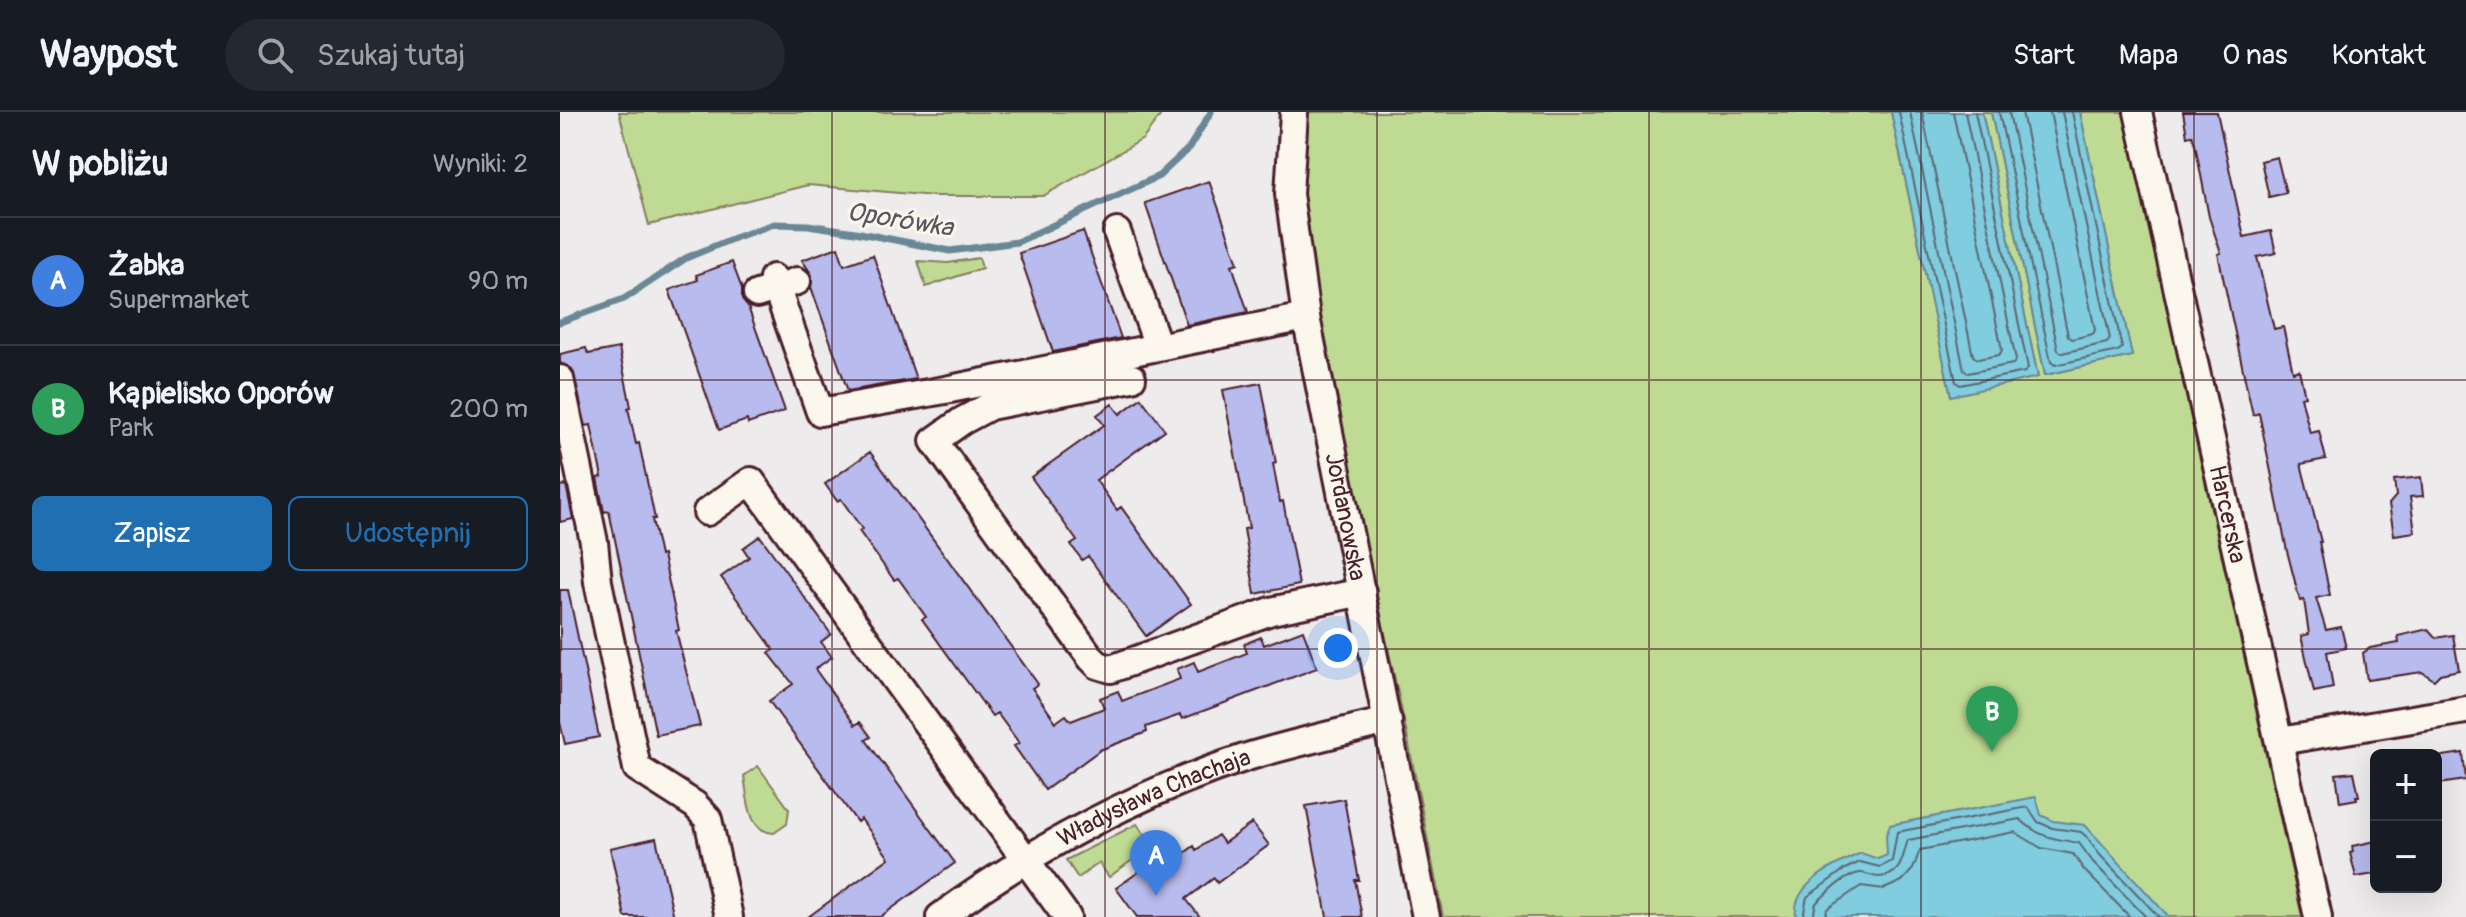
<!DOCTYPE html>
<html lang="pl">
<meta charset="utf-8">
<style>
:root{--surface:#171b24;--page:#242831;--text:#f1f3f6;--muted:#9ea1a6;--line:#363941;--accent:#1f6fb2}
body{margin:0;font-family:Pangolin,sans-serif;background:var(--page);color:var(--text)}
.controls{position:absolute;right:24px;bottom:24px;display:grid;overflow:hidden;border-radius:12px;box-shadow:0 8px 32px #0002}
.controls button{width:72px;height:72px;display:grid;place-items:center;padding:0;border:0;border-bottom:2px solid var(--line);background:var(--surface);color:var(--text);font:40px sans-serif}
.you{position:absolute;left:778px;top:536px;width:28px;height:28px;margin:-20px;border:6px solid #fff;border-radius:50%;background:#1a73e8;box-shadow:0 0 0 12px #1a73e833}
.badge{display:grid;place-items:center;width:52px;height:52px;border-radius:50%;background:var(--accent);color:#fff;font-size:26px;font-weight:700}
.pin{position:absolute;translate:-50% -66px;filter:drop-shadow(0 2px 4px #0008)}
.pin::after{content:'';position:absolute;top:42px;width:28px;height:24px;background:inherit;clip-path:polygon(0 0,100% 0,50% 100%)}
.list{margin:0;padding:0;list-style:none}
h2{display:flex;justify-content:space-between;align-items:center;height:104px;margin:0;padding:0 32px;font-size:34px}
h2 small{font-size:26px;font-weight:400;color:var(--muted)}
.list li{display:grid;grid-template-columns:52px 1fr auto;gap:24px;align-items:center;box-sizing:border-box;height:128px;padding:0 32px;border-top:2px solid var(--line)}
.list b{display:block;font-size:30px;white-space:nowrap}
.list p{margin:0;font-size:26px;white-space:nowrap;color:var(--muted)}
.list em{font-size:26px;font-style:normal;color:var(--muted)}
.actions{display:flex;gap:16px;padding:24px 32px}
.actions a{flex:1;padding:18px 0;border:2px solid var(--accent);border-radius:12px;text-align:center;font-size:28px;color:var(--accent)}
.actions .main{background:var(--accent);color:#fff}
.icon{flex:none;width:44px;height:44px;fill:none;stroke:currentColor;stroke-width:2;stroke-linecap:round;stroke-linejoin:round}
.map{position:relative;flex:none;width:1906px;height:805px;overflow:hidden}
header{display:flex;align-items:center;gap:48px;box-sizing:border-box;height:112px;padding:0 40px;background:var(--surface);border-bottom:2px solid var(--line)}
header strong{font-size:38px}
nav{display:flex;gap:44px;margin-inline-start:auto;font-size:28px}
.search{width:560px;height:72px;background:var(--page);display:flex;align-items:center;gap:20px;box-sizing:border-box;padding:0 28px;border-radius:44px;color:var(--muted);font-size:30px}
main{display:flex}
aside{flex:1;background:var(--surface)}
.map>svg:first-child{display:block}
.green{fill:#bfdb93;stroke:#847d5f;stroke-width:2}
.water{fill:#7fcdde;stroke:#6a8796;stroke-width:2}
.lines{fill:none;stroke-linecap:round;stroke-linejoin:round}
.shore{stroke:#5f6573;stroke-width:2}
.stream{stroke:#6a8796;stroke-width:7}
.building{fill:#b7bbed;stroke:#4a1f2b;stroke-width:2}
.minor-casing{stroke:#4a1f2b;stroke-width:32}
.minor{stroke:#fbf7ec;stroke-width:26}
.grid{fill:none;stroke:#4a1f2b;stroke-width:2;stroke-opacity:0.55}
.labels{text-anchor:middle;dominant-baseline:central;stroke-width:6;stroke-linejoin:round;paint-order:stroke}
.street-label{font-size:24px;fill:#4a1f2b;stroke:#fbf7ec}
.water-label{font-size:26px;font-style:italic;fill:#5a5361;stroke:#fbf7ec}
</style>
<header>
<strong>Waypost</strong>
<div class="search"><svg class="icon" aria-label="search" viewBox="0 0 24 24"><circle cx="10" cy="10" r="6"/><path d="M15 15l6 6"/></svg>Szukaj tutaj</div>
<nav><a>Start</a><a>Mapa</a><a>O nas</a><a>Kontakt</a></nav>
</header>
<main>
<aside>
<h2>W pobliżu<small>Wyniki: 2</small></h2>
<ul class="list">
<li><span class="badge" style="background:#3f7fe0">A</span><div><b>Żabka</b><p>Supermarket</p></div><em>90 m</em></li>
<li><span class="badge" style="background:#2e9e5b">B</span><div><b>Kąpielisko Oporów</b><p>Park</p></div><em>200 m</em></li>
</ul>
<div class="actions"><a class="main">Zapisz</a><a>Udostępnij</a></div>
</aside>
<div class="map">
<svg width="1906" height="805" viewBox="0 0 1906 805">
<rect width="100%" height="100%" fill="#edebec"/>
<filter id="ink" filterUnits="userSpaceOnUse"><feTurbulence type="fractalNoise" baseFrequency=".0125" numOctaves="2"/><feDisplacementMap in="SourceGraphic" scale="16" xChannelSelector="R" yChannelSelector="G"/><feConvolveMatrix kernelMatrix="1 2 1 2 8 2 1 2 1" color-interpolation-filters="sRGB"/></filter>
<g filter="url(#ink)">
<path class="green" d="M59 0H603L583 27 483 84H374L248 73 89 113Z
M744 0H1331L1391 283 1478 265 1422 0H1431L1485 263 1572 244 1520 0H1563L1742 805H883L846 618 763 238 738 90Z
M419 146 422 156 366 175 358 149 388 151Z
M198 654 229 697 227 712 214 721C187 720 188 685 184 664Z
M577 712 596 738 583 747 579 743 549 765 539 751 518 766 506 748Z"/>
<path class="water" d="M1331 0H1422L1478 265 1391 284Z
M1431 0H1520L1572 244 1485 263Z
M1476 685 1481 703 1493 709 1525 713 1609 805H1236C1231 772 1276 752 1301 741L1318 747 1327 743 1326 723 1330 713Z"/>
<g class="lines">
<path class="shore" d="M1339 0 1396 270 1400 273 1465 260 1468 256 1415 0
M1350 0 1404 258 1408 261 1453 252 1456 248 1405 0
M1362 0 1413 244 1418 247 1439 243 1442 238 1393 0
M1439 0 1491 250 1495 253 1558 239 1562 236 1512 0
M1449 0 1498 238 1502 241 1547 231 1550 227 1502 0
M1462 0 1508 224 1512 227 1533 222 1535 218 1490 0
M1243 805 1247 785 1285 757 1300 750 1320 755 1332 749 1337 720 1468 695 1478 710 1492 716 1521 720 1528 726 1540 743 1599 805
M1253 805 1256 791C1267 781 1285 763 1300 761 1306 760 1312 765 1319 765 1343 764 1342 744 1348 728L1460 707C1480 726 1492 726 1519 731L1533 750 1586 805
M1265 805 1267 797 1301 774 1324 777 1342 769 1353 757 1360 738 1455 720 1481 736 1513 742 1524 758 1570 805"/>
<path class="stream" d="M0 210 64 187 126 146 174 126 214 112 248 113 295 120 390 139 457 130 599 64 629 36 651 0"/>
</g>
<path class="building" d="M1623 0H1657L1684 125 1711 119 1716 141 1697 145 1714 217 1723 215 1733 260 1739 258 1745 284 1741 285 1750 321 1759 319 1766 347 1741 352 1761 430H1759L1770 483 1756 486 1766 518 1781 515 1786 536 1767 540 1773 576 1754 580 1741 524 1749 522 1744 488 1740 489 1727 439 1699 301 1693 303 1686 272 1658 142 1661 141 1649 105 1635 32 1632 23 1627 24Z
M1717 45 1726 81 1709 85 1701 49Z
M649 69 678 151 672 153 688 200 627 213 585 91Z
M523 119 561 226 493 240 459 141Z
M278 135 284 153 313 143 356 267 288 279 251 175 252 163 242 148Z
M172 150 182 177V188L188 195 225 299 188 312 187 308 159 318 109 178 138 168 136 163Z
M26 236 28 242 59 236 71 295 68 296 76 332 79 331 95 407H92L100 444 103 443 119 518 116 519 140 614 96 623 49 399 44 400 37 366 42 365 31 313 26 314 12 257 0 251V242Z
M701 271 716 351 713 352 720 390 723 389 739 473 695 482 684 417 689 416 663 278Z
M581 286 605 318 536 368 557 398 561 395 631 492 586 524 528 444 522 448 511 433 517 429 471 365 544 313 537 303 552 292 560 302Z
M310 340 478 572 472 576 496 610 506 603 511 609 544 596 540 586 558 579 562 589 620 567 617 557 634 550 638 560 687 541 684 532 701 525 704 533 743 518 757 556 622 607 620 603 586 615 587 620 540 638 485 678 454 634 459 631 437 601 432 604 362 507 366 505 338 466 334 468 299 419 302 417 281 387 277 389 265 372Z
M1861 365 1863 384 1850 385 1855 420 1834 423 1829 392 1836 384 1834 368Z
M6 373 13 407 0 410V374Z
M200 424 271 522 261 530 272 545 255 557 295 613 300 610 311 625 306 628 395 751 320 805H248L329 746 301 707 297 710 209 589 233 572 209 541 214 538 161 465 189 445 183 436Z
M0 478H8L39 625 5 632 0 610Z
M1868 517 1876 526 1893 523 1899 558 1880 562 1874 568 1862 560 1807 568 1803 541 1810 536 1839 531 1838 524Z
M1903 641 1906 668 1878 672 1876 645Z
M1794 660 1799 684H1796L1797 687 1780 690 1776 662Z
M784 687 799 768H795L802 805H767L746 694Z
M692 711 709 733 657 771 654 766 626 787 640 805H577L556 776 587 754 594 763 634 734 636 738 658 723 664 731Z
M96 726 114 805H65L50 736Z
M1816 729 1815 762 1796 765 1790 741 1793 740 1792 734Z"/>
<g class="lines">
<g class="minor-casing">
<g id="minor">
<path id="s1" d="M734 0 729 82 746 205 866 805"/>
<path id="s2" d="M1578 0 1758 805"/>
<path d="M557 120 598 234"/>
<path d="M213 166 260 300 385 278 746 205"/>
<path d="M197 182 237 169"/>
<path d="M572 266 430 294 402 309 374 329 531 546 538 553 551 557 711 499 802 480"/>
<path d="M0 267 34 430 38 470 77 656 135 693 148 707 169 805"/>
<path d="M147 400 191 369 507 805"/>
<path d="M1720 629 1906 598"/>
<path id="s3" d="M380 805C474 737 576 681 687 645 733 631 781 620 828 609"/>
</g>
</g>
<use href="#minor" class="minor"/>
</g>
</g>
<path class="grid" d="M272 0V805M545 0V805M817 0V805M1089 0V805M1361 0V805M1634 0V805M0 268H1906M0 537H1906"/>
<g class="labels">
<g class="street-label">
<text stroke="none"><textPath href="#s2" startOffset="412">Harcerska</textPath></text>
<text stroke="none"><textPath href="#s1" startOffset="410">Jordanowska</textPath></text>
<text stroke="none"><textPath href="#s3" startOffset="246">Władysława Chachaja</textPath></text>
</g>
<g class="water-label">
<text transform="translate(340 108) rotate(9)">Oporówka</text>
</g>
</g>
</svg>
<div class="controls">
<button>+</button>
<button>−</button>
</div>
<div class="you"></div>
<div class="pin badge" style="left:596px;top:784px;background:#3f7fe0">A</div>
<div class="pin badge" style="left:1432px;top:640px;background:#2e9e5b">B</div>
</div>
</main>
